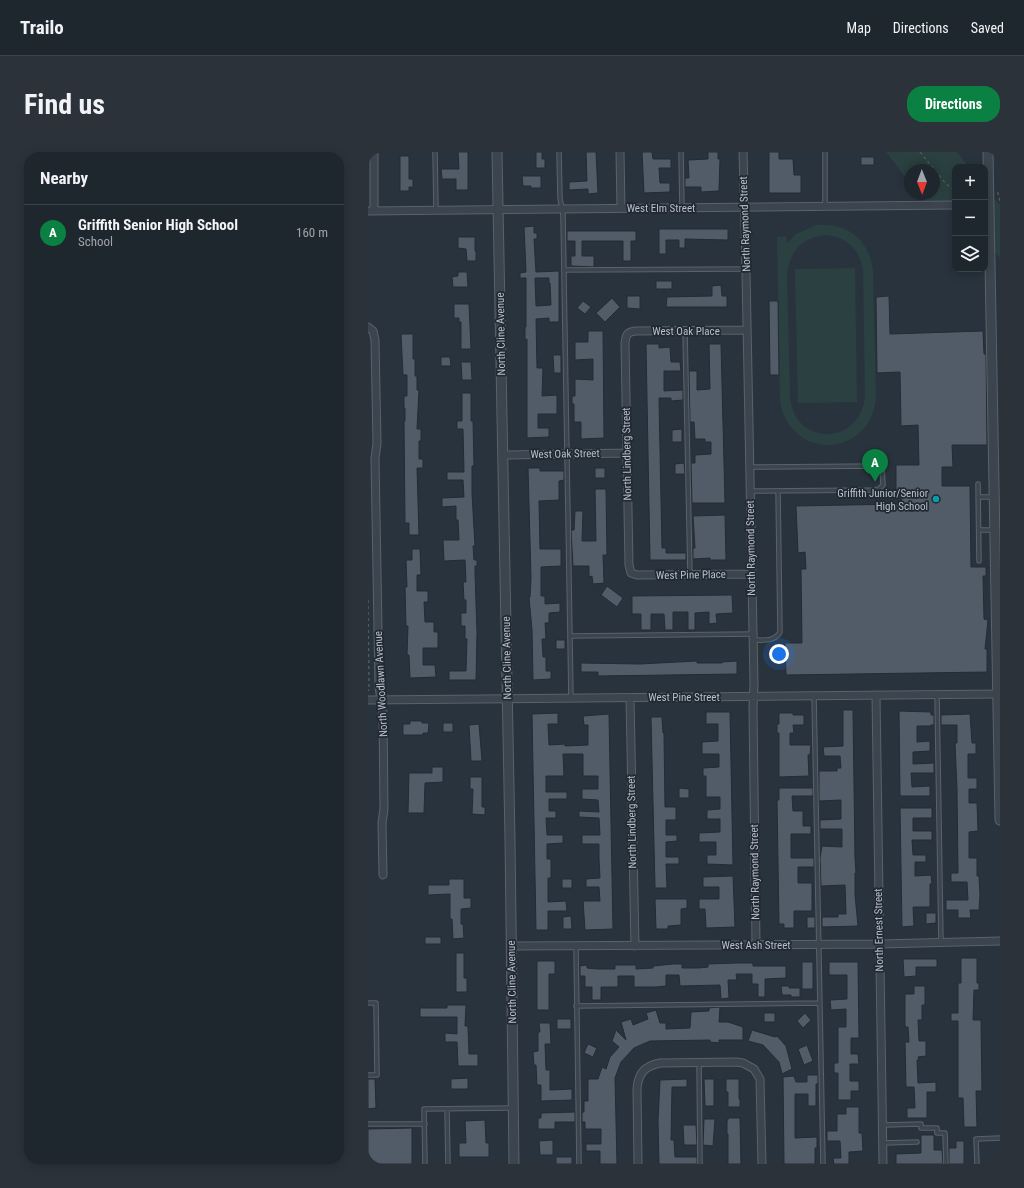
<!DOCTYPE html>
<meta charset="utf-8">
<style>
:root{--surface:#1e262e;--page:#2b323a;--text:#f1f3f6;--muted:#a1a5aa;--line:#3c434a;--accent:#0b8043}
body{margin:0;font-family:"Roboto Condensed",sans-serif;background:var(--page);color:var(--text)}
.controls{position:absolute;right:12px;top:12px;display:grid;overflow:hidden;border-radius:8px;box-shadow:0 2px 10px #0003}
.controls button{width:36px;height:36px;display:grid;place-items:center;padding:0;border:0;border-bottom:1px solid var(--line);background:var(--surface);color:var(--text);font:20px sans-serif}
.compass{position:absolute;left:536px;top:12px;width:36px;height:36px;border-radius:50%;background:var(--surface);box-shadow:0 2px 10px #0003;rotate:179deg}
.you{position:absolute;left:411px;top:502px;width:14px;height:14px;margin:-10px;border:3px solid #fff;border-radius:50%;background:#1a73e8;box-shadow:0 0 0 6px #1a73e833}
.badge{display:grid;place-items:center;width:26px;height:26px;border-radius:50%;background:var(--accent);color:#fff;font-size:13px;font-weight:700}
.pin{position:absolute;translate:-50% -33px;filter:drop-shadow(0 1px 2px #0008)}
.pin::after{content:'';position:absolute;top:21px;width:14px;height:12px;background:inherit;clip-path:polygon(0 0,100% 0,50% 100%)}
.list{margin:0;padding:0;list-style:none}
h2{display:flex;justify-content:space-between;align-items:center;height:52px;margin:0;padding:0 16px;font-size:17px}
h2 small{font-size:13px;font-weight:400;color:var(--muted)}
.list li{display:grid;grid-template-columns:26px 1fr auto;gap:12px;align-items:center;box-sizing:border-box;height:56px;padding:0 16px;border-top:1px solid var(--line)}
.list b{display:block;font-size:15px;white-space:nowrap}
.list p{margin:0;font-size:13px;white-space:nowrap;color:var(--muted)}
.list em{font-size:13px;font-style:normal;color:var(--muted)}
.icon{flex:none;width:22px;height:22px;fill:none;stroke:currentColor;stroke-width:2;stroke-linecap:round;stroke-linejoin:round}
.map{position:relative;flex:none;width:632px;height:1012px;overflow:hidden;border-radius:16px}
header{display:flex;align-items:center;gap:24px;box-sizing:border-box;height:56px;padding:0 20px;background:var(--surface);border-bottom:1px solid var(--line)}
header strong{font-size:19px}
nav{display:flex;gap:22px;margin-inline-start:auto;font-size:14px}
.intro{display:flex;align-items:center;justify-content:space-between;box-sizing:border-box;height:96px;padding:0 24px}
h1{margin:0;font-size:28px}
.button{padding:10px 18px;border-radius:16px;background:var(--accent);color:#fff;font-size:14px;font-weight:700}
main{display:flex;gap:24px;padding:0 24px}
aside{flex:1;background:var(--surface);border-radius:16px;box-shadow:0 2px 10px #0003}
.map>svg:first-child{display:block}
.green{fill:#2b4040;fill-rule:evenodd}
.building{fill:#525c68;stroke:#232b35;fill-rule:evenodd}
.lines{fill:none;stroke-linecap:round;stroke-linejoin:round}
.service-casing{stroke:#5a626c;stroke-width:5.5}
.minor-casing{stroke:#5a626c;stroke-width:9}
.tertiary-casing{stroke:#5a626c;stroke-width:11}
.path{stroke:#4a5c5e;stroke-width:1.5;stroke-dasharray:3 3;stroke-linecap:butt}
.service{stroke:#3c444e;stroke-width:3.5}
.minor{stroke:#3c444e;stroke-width:7}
.tertiary{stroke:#3c444e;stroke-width:9}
.culture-dot{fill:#0f9aa8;stroke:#212933;stroke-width:1.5}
.labels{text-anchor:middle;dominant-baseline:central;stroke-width:3.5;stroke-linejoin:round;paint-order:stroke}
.street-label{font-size:11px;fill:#b8bfc9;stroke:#212933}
.poi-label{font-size:11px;fill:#b8bfc9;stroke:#212933;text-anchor:end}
</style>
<header>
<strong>Trailo</strong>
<nav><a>Map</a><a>Directions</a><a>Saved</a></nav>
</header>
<div class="intro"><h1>Find us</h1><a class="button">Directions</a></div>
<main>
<aside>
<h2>Nearby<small></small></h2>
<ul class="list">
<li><span class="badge">A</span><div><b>Griffith Senior High School</b><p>School</p></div><em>160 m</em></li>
</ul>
</aside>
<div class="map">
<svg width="632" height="1012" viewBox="0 0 632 1012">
<rect width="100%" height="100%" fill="#28333e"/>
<path class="green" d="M518 0H589L601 15H587V51L560 54 551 42H566V18H542V31Z
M617 36 632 53V106L617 88Z
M448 73C480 71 501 87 505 119L508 244C505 307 420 310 412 248L409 85 418 84 419 91 428 82ZM459 83C480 86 491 97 495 118L497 246C489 296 425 293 422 244L419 123C422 98 434 85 459 83Z
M487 116 489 250 430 251 427 117Z"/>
<path class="building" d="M90 0H100V38H88V27H74L73 17H91Z
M168 0H174V7H177V16H168Z
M218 0H228L230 41 220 42V37L201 38V30L219 29Z
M274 0H284L285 7H303V16H291L292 31H302V40L276 41Z
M340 0H350V7H352L351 39 333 40V35H317V26H321L320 8 340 7Z
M401 0H411V7H425L426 23H433V41H401Z
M32 4H41V27H45V35H41V39H32Z
M493 5H506V13H493Z
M154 24H173V36H163V34H155Z
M166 74V81H169V87H166L168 120 191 119V170H181V166L168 167 169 216H175L174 244 189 243V262H170V276H181V285L159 286V187L157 188V175H158V126H152V121L158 120 156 75ZM167 126H181V131H182L183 153 168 154Z
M291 77H360V88L317 87V96H311V88H298V102H291Z
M199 79H268V89H263V109H255V89H214V104H226V115L203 114V104H207V89H199Z
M90 85H107V99H108V109H99L98 97 90 96Z
M90 120H99L100 135H85L84 125 90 124Z
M288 129H304V137H288Z
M353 133 354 144H359V155H298L299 145 344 144V134Z
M259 144H272V157L259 156Z
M521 144 522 182 615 179 616 202H618L619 293H584L585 315H574V334H602L603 415H618V424H615L616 467 620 468 617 497H619V520L418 523 417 491H434L433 417H438L437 400 430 401 428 354 533 352 534 341 528 340V313H551L550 273 533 274 532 220 509 221 508 145Z
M244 146 252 155 237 170 228 161Z
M215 149 223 155 217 162 209 156Z
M401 149H410L411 223H402Z
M86 152H101L103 197H93V170H91V166H86Z
M220 179H235L236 286 213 287V270H206V252H204V244H207V227L225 228V207L207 208V190H220Z
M33 182H45V207H47V224H49V238H51L49 277H53V289H51V307H55V316H49L51 383H41V371H37L36 269H37V256H36V244H39V223H35Z
M278 192H291V196L302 195 303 210H312L313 219H296V239L315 238V248L303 249V246H291L294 396H298V401H318V408H282Z
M341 192H353L357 351H324L323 311H327V303L343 302V290H337V287H327L326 270H322L321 219H329V238L342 237Z
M185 203H193V221H186Z
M73 205H82L83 214H73Z
M93 210H103L104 228H94Z
M94 241H103V269H105L106 314H104V341L107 394H105L106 408H109V414H107V421L109 481 108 528H81V519H98L99 487H97V474H93V461H98V448H96L95 430H98L97 408 76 409 75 388H91L90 368H88V354L74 355V346L96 345 95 328H79V320H96L95 277H89V269H94Z
M314 277V290H304V278Z
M316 311 317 322H307V312Z
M160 316H172V319H196V328L191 329V348L171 349 172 397H193V414L173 415V444H177V452L192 451V460L181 461V471H177L178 487H174L175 505H178V519H183V527L165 528 164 478 161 445H162L163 426Z
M227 316H237V326H227Z
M227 337H238L239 403H235L236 431 225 432 224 424 221 425V414H205L203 378H206L207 359H215L214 389H228Z
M357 363 358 408H342V406L325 407V396H327L325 364Z
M44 397H52L53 423H49V439H60V450H56L57 470H66V480H70V496H55V513H67L68 525 42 526 41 503H39L40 474H38L37 435H39L38 408H44Z
M239 434 255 446 249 455 233 443Z
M364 443 365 461 348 462 349 471 341 472V460L327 461V478H320V460H305V478H297L296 462H283V478H273V462H264V444Z
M188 488H197V497H188Z
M329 509V511H354V510L369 509V522L230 524V520H213V511L272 512Z
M475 558H485L487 706 488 721H487V743L490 774 454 775V765H470V762H478L477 733 453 734 452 706 454 694 474 695V677H452V668L473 667V648L451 649V619H469V616H473L472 604H456L455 595 475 594Z
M531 559 563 560V563H566V573H563V574H549V590L562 589V599L545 600V612L566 611V621H543L544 635 562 634V644H532Z
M338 560H362L365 713 339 712V703H348V690H331V681L352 680V667H339V658L352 657V645H338V624H335V616L351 615V602H334V590L350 589V572H338Z
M190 561V572H180L181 593 197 592V594L220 593V573H216L215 564 241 562 245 777 217 778 215 749H232L231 735H218V727L232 726 231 707V692H214V683H232L231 666 211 665V659L231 660 230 648 214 647V637H230V624H215V602H195L196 624H178V640H199V647H181V659H188V666H178L179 683H195V691L179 692V707H183V726H180V750L198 749 199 759H180V778H168L164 562Z
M411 561H425V563H436V573H425L426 581H422V593H443L442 603H440L441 624 411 625V581H409V572H411Z
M602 562 604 591H608V602H600V626H609V637H601V651H609L610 679 601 680V706H609V724H611L612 743 611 758H602L603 766H590V758H578V748H600L599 730H583V721H590L589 638 587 591H589V573H573V563Z
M283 565H294L295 581H296L297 655H308V668H298V683H309V689L298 690V705H311V712H298L299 736H287Z
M42 569H54V571H61L60 581H55V583H35V572H42Z
M75 571H85V580H75Z
M111 572 114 609H103L101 573Z
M64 615H75V630L57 631 56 661H40L41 621H64Z
M102 625H114V655H117V663L104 662 105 637H102Z
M311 636 321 637V646H311Z
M411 636H445V644H424L425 659H435V674H443V682H423V706H446V715H430V731H444V759H426V776H416V772H411L409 648H411Z
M532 656H564V666H545V679H564V688H544L545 703H558V710H547V724L563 723 564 732H562V755H545L546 774 534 775Z
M365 724 367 775 338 776 337 757H331V747H351V735H335V725Z
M81 727H96V746H103V756L93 757V772H95L96 786 85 787 84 767H82V742L60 743V733H81Z
M194 727H204V736H194Z
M287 747H319V756L313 757V773L300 774V777H288Z
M558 761H568V771L558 772Z
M203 764 204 777H195V765Z
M439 765H447V776H439Z
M57 785H73V792H57Z
M88 801H96V826H99V840H88Z
M593 806H609V831H611V838H606L605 868H613L614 939H608L609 975H596L595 946H590V869H583V861H590V831H593Z
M535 807H569V815H548V824L536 825Z
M169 809H187V822H181V858H169Z
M434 810H445V837H434Z
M461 810H490L491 886H483V902H490L491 912H482V929H491V939H483V948H470V921H466V911H470V875H478V857L463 858 462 848 479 847V823H461Z
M368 811H385V814H418V826L397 827V845H390V832H384V822H368L369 828H360L361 846 353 847 352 833 312 834 311 823H298V834L288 835H266V824H250V835H233V848H224V835H217V824H212V814L219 813V816L229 817H247V813H268V817L285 816V814L305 812H314V816H331L340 815V812Z
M413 834H421V836H432V845H423V843H414Z
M546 834H557V853H554V868H550L551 889H558V904L550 905 551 908H549L550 931 568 930V940H559V966H539V956H547L546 935H538L537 890H541L540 875H537V842H546Z
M79 853H98L97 874H100L101 902H110V914H90L89 890H77V881L89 882V865H52V856H79Z
M352 855 351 870H360L375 875V888H351V891L342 890V888L282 889 266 896 253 910 247 926 249 1012H232V999H218V992H233V977H217V970H214V960H216V949H220V927H230L234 915 238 917 242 905 251 895 244 889 248 878 258 888 253 870 263 867 265 873 280 867 278 861 288 858 292 871H298V877L322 876 323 860 341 859V856Z
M396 861H407V870H396Z
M437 861 443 868 435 876 429 869Z
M189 867H203V877H189Z
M171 871H182L183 892H177L178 918H182V938L204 937V948L173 949V933H169L168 913H166L165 900 170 899V880H172Z
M384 878 407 885 409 884 418 894 424 917 414 922 411 910 395 893 380 889Z
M220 892 229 896 225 905 216 901Z
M439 893 445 909 436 913 430 897Z
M439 923H450V932H448V954H440V942H427V986L449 985V996H447V1012H416L415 925 426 924 428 930H439Z
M100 926V937H83V927Z
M0 927H7L8 956 0 957Z
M319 927V935H304L303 988H306L307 1005H329V1012H291L290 969 292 928Z
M336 927H346V954H337Z
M358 927H371V947H372V955H360V940H358Z
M478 955H491V981H494L495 999 481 1000V1012H466L465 1006H473L472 989H459V979H469V962H478Z
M207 960V970H187V977H170V966H173V961Z
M360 966H372L373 1012H360V982H359V968H360Z
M336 967H347L345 994 335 993Z
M117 968 118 991H121V1005H91V991H98L97 969Z
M315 973H328L329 993H316Z
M44 976V1012H0V977Z
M553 983H566V998H574L575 1012H528V1002L553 1001Z
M185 988V1003H172L171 989Z
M588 989H596V1012H581V996H588Z
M188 1005H204V1012H188Z"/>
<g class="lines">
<g class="service-casing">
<path id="service" d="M67 0 68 58
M191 0 192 46 195 63 203 546
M313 0 314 56
M457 0V55
M196 118 378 117
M317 179 322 423
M382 315 514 314 515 333 511 337 507 338 382 339
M610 332 611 409
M610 345H625
M611 378H626
M202 484 385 482
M385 488C395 488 407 490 412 480L410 339
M569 543 573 790
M446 544 455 1012
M208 794 211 1012
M0 851H8L9 923H0
M208 854 451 851
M331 910 332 1012
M79 957 80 1012
M0 972H57
M515 973 553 972V976H569V981H577L578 1012
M515 991 549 990
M57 1012 56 957 144 956
M609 1012 608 987 632 986"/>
</g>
<g class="minor-casing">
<path id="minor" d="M6 0V59
M252 0 253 56
M375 0 377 69 386 531 385 556 388 793
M0 59 587 53
M0 175 5 179 7 188 9 292 7 306 11 535 15 561 16 657 14 671 15 723
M379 178 267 179C259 180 258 183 257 191L261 413 263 421 269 423 384 422
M135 303 259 301
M508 543 515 1012
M262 546 267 794
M0 548 632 542
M143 794 512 792 632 789
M270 1012 269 937C270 921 277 914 292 911L368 910 375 911 386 917 392 927 394 1012"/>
</g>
<g class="tertiary-casing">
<path id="tertiary" d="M129 0 142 688 146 1012
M620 0 632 668"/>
</g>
<path class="path" d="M552 0 578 32 587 38
M629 41H630L632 49
M0 448 1 538H0"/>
<use href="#service" class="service"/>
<use href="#minor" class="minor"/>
<use href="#tertiary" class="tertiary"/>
</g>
<circle class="culture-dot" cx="568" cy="347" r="4"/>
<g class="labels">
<g class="street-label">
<text x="293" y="56">West Elm Street</text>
<text transform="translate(377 72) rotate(-92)">North Raymond Street</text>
<text x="318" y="179">West Oak Place</text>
<text transform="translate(133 182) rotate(-91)">North Cline Avenue</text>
<text transform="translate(197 302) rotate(-1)">West Oak Street</text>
<text transform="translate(259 302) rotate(-91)">North Lindberg Street</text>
<text transform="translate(383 396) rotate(-91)">North Raymond Street</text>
<text transform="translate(323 423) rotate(-1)">West Pine Place</text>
<text transform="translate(139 506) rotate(-91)">North Cline Avenue</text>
<text transform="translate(13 532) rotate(-93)">North Woodlawn Avenue</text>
<text x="316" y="545">West Pine Street</text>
<text transform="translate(264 670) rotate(-91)">North Lindberg Street</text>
<text transform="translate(387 720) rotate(-91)">North Raymond Street</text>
<text transform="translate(511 778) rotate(-91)">North Ernest Street</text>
<text x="388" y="793">West Ash Street</text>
<text transform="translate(144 830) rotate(-91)">North Cline Avenue</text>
</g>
<g class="poi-label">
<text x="560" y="341">Griffith Junior/Senior<tspan x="560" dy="13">High School</tspan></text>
</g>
</g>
</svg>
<div class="controls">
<button>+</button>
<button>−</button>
<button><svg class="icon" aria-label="layers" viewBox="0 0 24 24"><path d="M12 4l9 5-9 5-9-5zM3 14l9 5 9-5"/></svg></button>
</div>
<svg class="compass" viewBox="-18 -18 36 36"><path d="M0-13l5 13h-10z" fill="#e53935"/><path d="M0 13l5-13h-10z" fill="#a1a5aa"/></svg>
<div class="you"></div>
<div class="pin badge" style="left:507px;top:330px">A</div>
</div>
</main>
